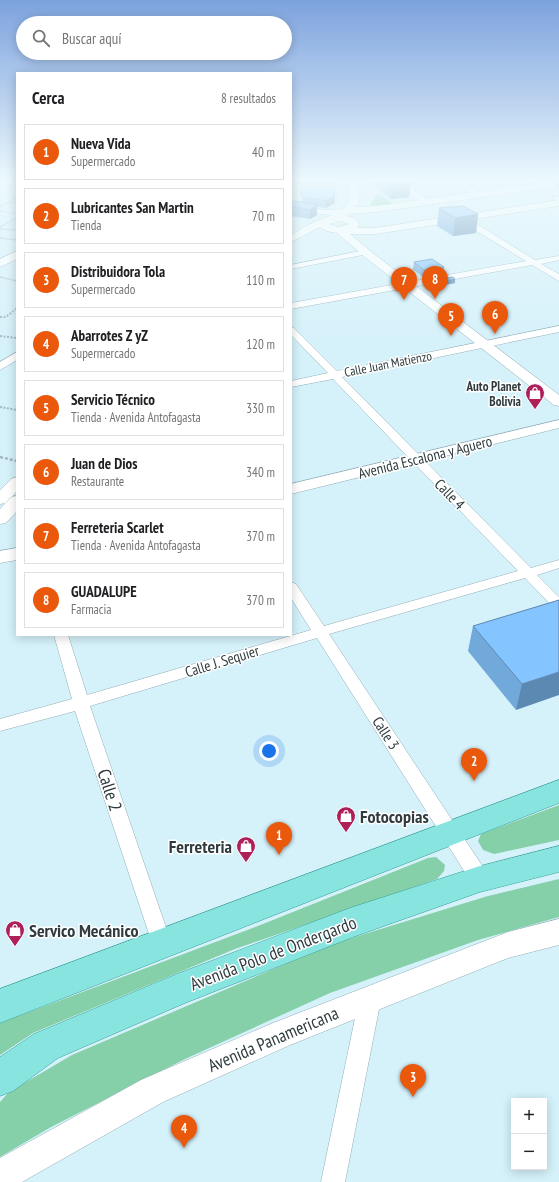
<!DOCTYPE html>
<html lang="es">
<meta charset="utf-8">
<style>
:root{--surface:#fff;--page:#f6f6f6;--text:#202124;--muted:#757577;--line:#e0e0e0;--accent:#ea580c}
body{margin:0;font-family:"PT Sans Narrow",sans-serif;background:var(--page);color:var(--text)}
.controls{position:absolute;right:12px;bottom:12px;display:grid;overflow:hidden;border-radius:0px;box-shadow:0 2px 10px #0003}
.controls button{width:36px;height:36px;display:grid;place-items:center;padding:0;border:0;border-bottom:1px solid var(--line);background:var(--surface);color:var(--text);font:20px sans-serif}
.you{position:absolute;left:269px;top:751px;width:14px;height:14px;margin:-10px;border:3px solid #fff;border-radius:50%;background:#1a73e8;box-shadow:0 0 0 6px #1a73e833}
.badge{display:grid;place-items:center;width:26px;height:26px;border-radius:50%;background:var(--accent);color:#fff;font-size:13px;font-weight:700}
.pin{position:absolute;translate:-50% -33px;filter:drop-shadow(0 1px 2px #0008)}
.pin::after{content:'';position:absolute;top:21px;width:14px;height:12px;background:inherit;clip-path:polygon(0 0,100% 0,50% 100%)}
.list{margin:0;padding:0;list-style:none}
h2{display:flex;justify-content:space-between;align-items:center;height:52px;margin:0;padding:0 16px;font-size:17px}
h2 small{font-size:13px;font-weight:400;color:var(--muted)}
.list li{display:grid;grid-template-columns:26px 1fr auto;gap:12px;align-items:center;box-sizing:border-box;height:56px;margin:0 8px 8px;padding:0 8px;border:1px solid var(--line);border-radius:0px}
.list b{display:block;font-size:15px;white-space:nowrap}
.list p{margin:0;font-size:13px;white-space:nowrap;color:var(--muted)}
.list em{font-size:13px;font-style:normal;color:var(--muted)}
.icon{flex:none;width:22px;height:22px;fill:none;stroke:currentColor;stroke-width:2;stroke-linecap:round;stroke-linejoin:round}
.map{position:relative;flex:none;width:559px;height:1182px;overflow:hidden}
.search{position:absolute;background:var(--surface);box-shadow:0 2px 10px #0003;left:16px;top:16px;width:276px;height:44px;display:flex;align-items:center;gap:10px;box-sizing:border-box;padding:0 14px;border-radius:22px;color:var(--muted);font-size:15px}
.panel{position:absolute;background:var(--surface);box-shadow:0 2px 10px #0003;left:16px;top:72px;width:276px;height:564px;border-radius:0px}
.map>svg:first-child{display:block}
.green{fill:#85d0a9}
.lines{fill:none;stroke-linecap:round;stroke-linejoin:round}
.street-casing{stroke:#93aeb6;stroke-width:1}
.secondary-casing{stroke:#93aeb6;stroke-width:1}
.primary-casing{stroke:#349d98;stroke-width:1}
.path-far2{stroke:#a2b9c0;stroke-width:1.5;stroke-dasharray:1.5 1;stroke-linecap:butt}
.path-far1{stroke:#a2b9c0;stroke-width:2;stroke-dasharray:2 1.5;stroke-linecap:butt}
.path{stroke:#a2b9c0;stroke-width:2.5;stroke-dasharray:3 2;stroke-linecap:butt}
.street{fill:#fff;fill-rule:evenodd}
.secondary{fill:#fff;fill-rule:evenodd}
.primary{fill:#87e4df;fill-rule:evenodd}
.wall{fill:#72a9db}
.shaded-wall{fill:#5c89b2}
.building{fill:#84c4ff;stroke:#5c89b2}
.labels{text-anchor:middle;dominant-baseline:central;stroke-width:3;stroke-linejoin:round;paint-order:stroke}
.far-street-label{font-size:13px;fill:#2f3b3e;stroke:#fff}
.far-poi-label{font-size:13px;font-weight:bold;fill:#2f3b3e;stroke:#fff;text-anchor:end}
.street-label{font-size:15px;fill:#2f3b3e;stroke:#fff}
.near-street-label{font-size:18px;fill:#2f3b3e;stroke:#fff}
.near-poi-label{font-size:18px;font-weight:bold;fill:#2f3b3e;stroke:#fff;text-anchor:start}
</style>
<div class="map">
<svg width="559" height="1182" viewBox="0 0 559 1182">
<rect width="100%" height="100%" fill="#d5f1fa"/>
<path class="green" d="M377 194H380L393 204 372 206 370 205Z
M559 805V840L494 854 483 850 478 841 481 834Z
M436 857 445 865 444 871 437 879 235 949 33 1033 0 1055V1023L263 924 428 858Z
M559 879V917L478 940 330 993 185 1059 51 1127 0 1157V1102L9 1092 72 1055 332 944 488 896Z"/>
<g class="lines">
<g class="street-casing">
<path id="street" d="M405 181H411L416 192 430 200V204C417 205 408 191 405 181Z
M462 181H468L471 186 480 194V196C472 197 465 188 462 181Z
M559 181V185L547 187 544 185Z
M556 196 559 197V202L552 198Z
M291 204 325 210 346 209 350 211C339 220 304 211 291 208Z
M458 216H464L535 260 559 256V260L541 264 559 274V281L532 265 291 309V303L526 261 458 220Z
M365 250H368V254L291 269V265Z
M559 326V332L342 377 531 568 559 560V568L537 575 559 597V610L554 608 525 578 329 634 487 873 490 879 487 885 480 888 473 885 317 638 90 706 172 945 169 952 162 955 155 952 75 711 0 731V719L72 699 54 635H68L87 695 311 630 291 598V582L296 584 324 626 518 571 333 379 291 387V381L328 373 291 335V327L294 328 337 371Z
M17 352V360L0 370V362Z
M370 988 377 992 381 999 345 1182H321L359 999 363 992Z"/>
</g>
<g class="secondary-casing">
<path id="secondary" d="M348 181H357L359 203 355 207 377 206 547 182 550 183 552 185 547 188 377 212 349 214 346 216C352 217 357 219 360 224L357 228H375L559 200V206L375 234H350L374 254 559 395V406L554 405 366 258 337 233 326 231 320 227 291 242V235C301 229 312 222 322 219 333 215 341 212 349 203ZM341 221 349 224 339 227 329 224Z
M17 251V259L0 267V259Z
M559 420V428L291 494V484Z
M17 477V491L6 503 0 504V490L11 479Z
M17 496V511L6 523 0 524V509L11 497Z
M17 548V560L0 563V551Z
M559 919V945L508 958 290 1045 163 1102 22 1182H0V1158L141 1080 273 1023 508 932Z"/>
</g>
<g class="primary-casing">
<path id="primary" d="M559 780V803L0 1023V989Z
M559 846V872L480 892 353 937 185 1003 58 1058 13 1091 0 1096V1057L34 1034 177 974 350 908 480 866Z"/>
</g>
<path class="path-far2" d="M334 181 337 202
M10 202 17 203
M0 207 17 197
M0 211 17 214
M0 227 17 218
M0 229 17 230
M0 238 17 240
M0 277 17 281"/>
<path class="path-far1" d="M0 317H6L17 308
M0 336 17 338
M0 407 17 410"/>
<path class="path" d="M0 457 17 461"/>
<use href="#street" class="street"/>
<use href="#secondary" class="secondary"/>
<use href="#primary" class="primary"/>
</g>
<path class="wall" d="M301 181H335L333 183 335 195V203L326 208 317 207V215L310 219 291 216V203L302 202Z
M375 181H411L409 197 390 199 375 185Z
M558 181H559V188L556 187Z
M439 208 478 214 476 233 453 236 437 226Z
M414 262 443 274 424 278 413 269Z
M455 279V283L435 287 432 285 433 281Z
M559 600 516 710 468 651 473 626Z"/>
<path class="shaded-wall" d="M391 181H411L409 197 390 199Z
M335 195V203L326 208V201Z
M317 205V215L310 219V210Z
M478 214 476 233 453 236 455 218Z
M444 267 443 274 424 278V270Z
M455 279V283L435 287V283Z
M559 672V695L516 710 522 684Z"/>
<path class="building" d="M301 181H333L335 195 326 201 302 197Z
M294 201 317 205 310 210 291 206V203Z
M463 206 478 214 455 218 439 208Z
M432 259 444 267 424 270 414 262Z
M453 277 455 279 435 283 433 281Z
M559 600V672L522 684 473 626Z"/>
<linearGradient id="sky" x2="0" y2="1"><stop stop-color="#7ca2dd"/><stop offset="0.52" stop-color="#ecf9fd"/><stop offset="1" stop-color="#ecf9fd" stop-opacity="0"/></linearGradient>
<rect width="559" height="346" fill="url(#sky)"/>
<defs>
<g id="shop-pin" transform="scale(1)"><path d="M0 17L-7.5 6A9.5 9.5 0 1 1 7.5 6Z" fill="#ad205a" stroke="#fff"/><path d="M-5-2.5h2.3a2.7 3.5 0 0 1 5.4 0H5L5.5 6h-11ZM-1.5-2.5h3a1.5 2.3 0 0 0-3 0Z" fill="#fff"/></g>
</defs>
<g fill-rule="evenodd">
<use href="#shop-pin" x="535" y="393"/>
<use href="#shop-pin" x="346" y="816"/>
<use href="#shop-pin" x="246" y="846"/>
<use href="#shop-pin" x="15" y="930"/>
</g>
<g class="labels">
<g class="far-street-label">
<text transform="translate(388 364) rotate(-11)">Calle Juan Matienzo</text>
</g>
<g class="far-poi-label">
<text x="521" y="386">Auto Planet<tspan x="521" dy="15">Bolivia</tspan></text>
</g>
<g class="street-label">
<text transform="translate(425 457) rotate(-14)">Avenida Escalona y Aguero</text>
<text transform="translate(450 494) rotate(46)">Calle 4</text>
<text transform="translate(222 661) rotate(-17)">Calle J. Sequier</text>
<text transform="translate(386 733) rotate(57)">Calle 3</text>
</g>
<g class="near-street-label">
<text transform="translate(110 790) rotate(72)">Calle 2</text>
<text transform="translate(273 953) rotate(-21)">Avenida Polo de Ondergardo</text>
<text transform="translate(273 1039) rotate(-23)">Avenida Panamericana</text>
</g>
<g class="near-poi-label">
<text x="360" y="816">Fotocopias</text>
<text x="232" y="846" text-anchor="end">Ferreteria</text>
<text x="29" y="930">Servico Mecánico</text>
</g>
</g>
</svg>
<div class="controls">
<button>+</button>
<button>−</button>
</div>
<div class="you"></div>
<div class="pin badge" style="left:279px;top:855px">1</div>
<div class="pin badge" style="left:474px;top:781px">2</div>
<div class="pin badge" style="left:413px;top:1097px">3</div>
<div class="pin badge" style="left:184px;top:1148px">4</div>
<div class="pin badge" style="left:451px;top:336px">5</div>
<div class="pin badge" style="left:495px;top:334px">6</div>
<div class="pin badge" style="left:404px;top:300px">7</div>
<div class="pin badge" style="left:435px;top:299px">8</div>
<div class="search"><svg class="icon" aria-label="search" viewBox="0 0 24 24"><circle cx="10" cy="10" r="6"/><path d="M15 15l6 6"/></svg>Buscar aquí</div>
<section class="panel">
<h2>Cerca<small>8 resultados</small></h2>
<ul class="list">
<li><span class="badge">1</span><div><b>Nueva Vida</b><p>Supermercado</p></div><em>40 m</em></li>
<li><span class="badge">2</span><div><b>Lubricantes San Martin</b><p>Tienda</p></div><em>70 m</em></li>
<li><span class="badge">3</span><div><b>Distribuidora Tola</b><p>Supermercado</p></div><em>110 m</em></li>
<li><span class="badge">4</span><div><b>Abarrotes Z yZ</b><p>Supermercado</p></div><em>120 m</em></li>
<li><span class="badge">5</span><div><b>Servicio Técnico</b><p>Tienda · Avenida Antofagasta</p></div><em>330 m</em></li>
<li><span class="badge">6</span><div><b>Juan de Dios</b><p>Restaurante</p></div><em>340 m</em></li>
<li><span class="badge">7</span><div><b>Ferreteria Scarlet</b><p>Tienda · Avenida Antofagasta</p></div><em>370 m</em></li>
<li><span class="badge">8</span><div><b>GUADALUPE</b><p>Farmacia</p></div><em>370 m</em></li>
</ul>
</section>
</div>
